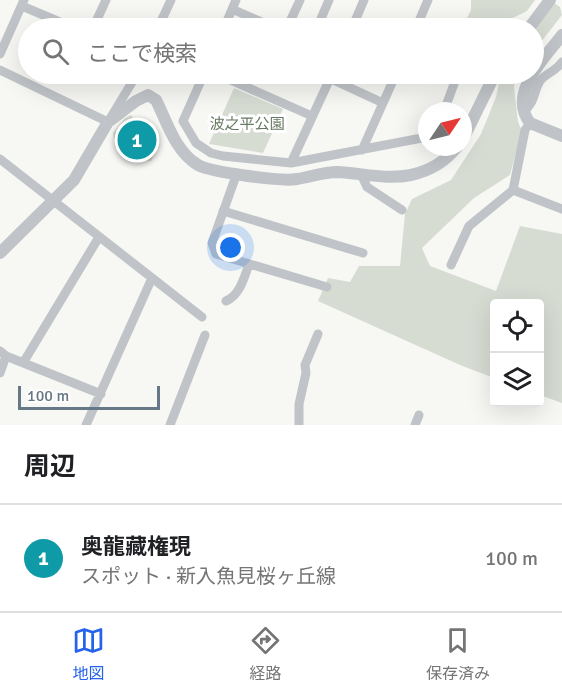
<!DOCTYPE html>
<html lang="ja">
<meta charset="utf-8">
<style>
:root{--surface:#fff;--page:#f2f2f2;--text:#202124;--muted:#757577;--line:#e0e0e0;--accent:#2563eb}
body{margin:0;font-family:Signika,"Noto Sans JP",sans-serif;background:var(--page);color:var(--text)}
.controls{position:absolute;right:18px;bottom:18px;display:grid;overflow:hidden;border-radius:6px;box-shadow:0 6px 24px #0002}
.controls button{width:54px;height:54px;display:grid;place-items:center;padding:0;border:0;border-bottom:2px solid var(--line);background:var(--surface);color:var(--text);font:30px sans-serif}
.compass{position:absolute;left:418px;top:102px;width:54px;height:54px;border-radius:50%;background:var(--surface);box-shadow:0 6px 24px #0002;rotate:55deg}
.scale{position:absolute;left:18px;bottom:15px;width:142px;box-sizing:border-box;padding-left:6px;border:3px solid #667885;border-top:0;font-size:16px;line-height:21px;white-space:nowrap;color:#667885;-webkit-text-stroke:4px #fff;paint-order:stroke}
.you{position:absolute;left:231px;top:248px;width:21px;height:21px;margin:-15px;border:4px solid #fff;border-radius:50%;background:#1a73e8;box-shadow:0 0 0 9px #1a73e833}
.badge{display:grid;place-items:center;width:39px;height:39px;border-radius:50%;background:var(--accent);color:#fff;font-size:20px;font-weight:700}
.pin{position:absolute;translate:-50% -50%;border:3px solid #fff;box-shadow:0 2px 6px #0006}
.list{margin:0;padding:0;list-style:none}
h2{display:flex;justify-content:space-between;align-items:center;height:78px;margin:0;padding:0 24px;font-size:26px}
h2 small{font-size:20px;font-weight:400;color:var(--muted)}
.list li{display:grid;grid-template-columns:39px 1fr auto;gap:18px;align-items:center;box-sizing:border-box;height:108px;padding:0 24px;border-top:2px solid var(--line)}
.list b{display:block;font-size:22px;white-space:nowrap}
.list p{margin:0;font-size:20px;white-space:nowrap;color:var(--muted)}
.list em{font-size:20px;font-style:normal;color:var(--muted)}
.icon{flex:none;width:33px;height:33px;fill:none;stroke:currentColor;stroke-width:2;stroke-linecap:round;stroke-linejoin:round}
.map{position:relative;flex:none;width:562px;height:425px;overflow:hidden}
.search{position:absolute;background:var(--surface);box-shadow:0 6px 24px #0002;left:18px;right:18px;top:18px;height:66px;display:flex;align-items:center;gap:15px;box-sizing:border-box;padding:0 21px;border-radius:33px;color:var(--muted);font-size:22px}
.sheet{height:186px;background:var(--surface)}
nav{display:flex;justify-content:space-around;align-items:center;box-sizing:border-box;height:84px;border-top:2px solid var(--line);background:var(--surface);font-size:16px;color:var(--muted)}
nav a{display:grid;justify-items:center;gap:3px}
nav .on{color:var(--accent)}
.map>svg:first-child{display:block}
.green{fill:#d7dcd3}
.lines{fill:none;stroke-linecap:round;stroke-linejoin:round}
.minor{stroke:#c0c4c8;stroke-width:9}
.tertiary{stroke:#c0c4c8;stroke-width:12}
.labels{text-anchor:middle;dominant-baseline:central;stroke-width:6;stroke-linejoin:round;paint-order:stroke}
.park-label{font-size:15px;fill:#667761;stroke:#fff}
</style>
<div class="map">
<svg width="562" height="425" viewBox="0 0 562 425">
<rect width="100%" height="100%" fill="#f7f7f4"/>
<path class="green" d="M471 0H535L527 11 492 28H462L471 10Z
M554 3 560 7 562 15 534 51V28Z
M501 74H517L514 87 518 122 522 131 510 175 474 198 422 248 430 266 496 291 520 226 562 234V403L540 395V304H494V378L460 365 318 301 328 278 350 282 359 266H400L405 214 412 199 451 180 481 134 496 97Z
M234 88 283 109 263 153 209 144Z
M131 115 156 152 151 161 136 160 117 150 113 133 125 118Z"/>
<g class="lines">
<path class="minor" d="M22 6 74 28
M232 9 275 28
M93 28 106 0
M158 28 171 0
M224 28 236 0
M287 28 300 0
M317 28 329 0
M352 28 364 0
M416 28 428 0
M0 54 24 0
M0 70 108 122 137 74
M204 74 183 121 196 143 211 153 223 156 291 163 427 137
M217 74 312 116
M329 78 383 103
M444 111 454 84 451 74
M524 111C536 101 533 92 540 81 546 73 555 72 562 62
M362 150 396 74
M0 159 202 317
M291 163 332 74
M237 173 212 243 216 254 327 287
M361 174 367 187 402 210
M513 190 562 209
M223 211 363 253
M451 265 469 226 513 190 525 130 530 123
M226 301C240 295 244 278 249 264
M0 351 6 356 101 394
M23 363 99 237
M0 373 6 356
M86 425 152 278
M170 425 205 335
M299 425V404L306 373 305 365 318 334
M415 425 419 415"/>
<path class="tertiary" d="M529 28 550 0
M562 35C545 58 507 93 530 123L562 136
M463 139 495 74
M0 253 74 180 108 122 136 101 148 95 156 100C167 122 175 151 198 165 211 172 281 182 297 179 311 177 323 172 337 172 362 173 386 180 411 175 429 171 445 162 457 147"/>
</g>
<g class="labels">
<g class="park-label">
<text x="247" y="124">波之平公園</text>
</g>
</g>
</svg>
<div class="controls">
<button><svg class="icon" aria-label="locate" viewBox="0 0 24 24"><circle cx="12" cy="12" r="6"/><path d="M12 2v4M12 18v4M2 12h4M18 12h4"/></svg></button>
<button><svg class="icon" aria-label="layers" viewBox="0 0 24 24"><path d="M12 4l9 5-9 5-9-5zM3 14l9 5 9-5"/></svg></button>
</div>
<svg class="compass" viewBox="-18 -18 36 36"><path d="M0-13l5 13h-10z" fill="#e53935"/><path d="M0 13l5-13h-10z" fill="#757577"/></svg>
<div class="scale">100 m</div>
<div class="you"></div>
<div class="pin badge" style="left:137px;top:140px;background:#0f9aa8">1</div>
<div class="search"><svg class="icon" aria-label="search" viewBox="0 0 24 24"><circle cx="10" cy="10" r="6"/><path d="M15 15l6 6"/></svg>ここで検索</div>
</div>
<section class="sheet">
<h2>周辺<small></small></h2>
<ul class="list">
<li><span class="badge" style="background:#0f9aa8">1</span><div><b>奥龍藏権現</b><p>スポット · 新入魚見桜ヶ丘線</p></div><em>100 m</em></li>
</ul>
</section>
<nav>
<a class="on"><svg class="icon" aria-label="map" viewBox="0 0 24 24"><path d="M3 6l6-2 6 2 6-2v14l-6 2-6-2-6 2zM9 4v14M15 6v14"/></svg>地図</a>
<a><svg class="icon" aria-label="directions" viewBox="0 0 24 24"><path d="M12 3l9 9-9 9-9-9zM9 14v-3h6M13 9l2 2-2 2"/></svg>経路</a>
<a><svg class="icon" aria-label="saved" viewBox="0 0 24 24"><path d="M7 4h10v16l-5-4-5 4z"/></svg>保存済み</a>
</nav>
